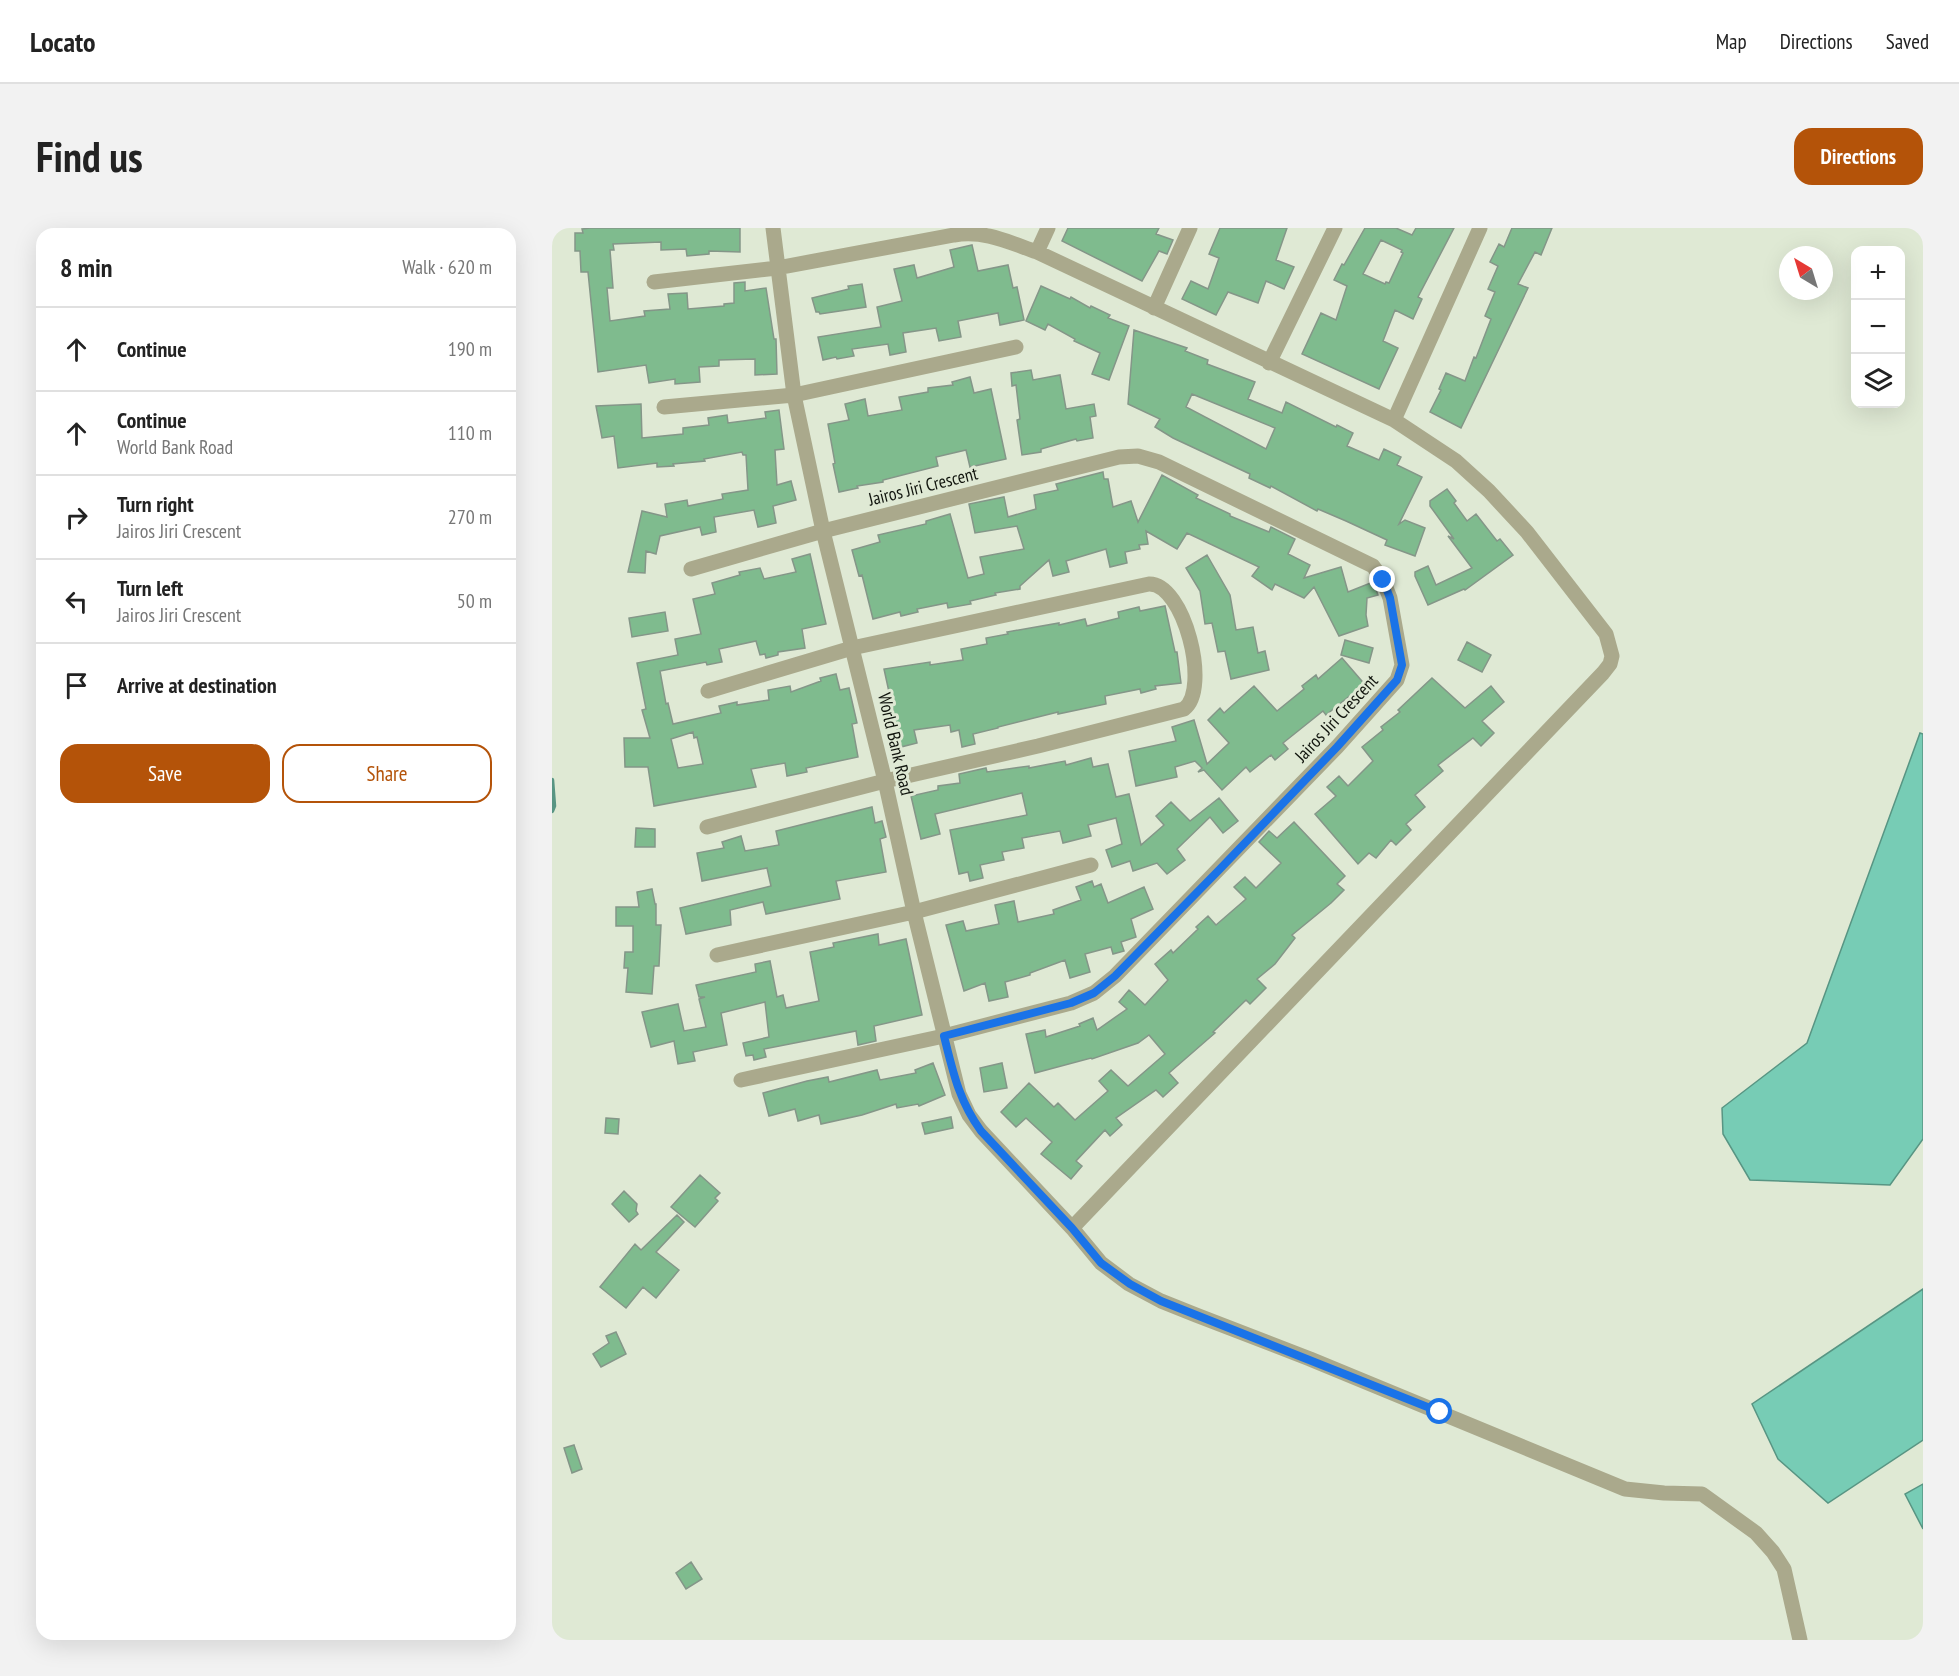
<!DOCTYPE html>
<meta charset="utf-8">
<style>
:root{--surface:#fff;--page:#f2f2f2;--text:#222;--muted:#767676;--line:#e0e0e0;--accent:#b45309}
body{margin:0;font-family:"PT Sans Narrow",sans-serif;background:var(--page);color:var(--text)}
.controls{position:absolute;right:18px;top:18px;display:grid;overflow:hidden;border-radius:12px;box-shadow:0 6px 24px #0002}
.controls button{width:54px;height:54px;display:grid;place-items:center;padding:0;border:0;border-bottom:2px solid var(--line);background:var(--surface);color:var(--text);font:30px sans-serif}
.compass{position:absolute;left:1227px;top:18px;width:54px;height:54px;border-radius:50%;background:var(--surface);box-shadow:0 6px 24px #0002;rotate:322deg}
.stop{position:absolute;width:18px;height:18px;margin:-14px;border:4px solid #1a73e8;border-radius:50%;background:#fff}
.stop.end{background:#1a73e8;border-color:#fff;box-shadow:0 2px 6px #0008}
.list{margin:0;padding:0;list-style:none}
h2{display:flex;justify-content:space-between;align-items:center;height:78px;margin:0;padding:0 24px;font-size:26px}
h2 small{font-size:20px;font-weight:400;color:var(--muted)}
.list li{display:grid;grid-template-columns:39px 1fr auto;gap:18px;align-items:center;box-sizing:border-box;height:84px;padding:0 24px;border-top:2px solid var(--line)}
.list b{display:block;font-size:22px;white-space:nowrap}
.list p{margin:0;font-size:20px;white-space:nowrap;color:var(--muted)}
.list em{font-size:20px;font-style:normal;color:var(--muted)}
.actions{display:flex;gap:12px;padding:18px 24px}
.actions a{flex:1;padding:14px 0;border:2px solid var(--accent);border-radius:18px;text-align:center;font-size:21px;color:var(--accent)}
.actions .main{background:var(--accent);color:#fff}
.icon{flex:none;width:33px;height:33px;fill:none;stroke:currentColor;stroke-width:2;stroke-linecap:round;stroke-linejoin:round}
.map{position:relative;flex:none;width:1371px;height:1412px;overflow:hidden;border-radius:18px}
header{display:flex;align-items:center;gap:36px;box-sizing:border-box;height:84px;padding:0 30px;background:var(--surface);border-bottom:2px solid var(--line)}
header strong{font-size:28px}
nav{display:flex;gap:33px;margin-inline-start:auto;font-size:21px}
.intro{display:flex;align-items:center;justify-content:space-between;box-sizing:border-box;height:144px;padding:0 36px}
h1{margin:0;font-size:42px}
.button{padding:15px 27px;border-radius:18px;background:var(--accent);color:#fff;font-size:21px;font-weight:700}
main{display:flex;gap:36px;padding:0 36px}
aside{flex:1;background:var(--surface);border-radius:18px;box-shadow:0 6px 24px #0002}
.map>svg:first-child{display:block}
.water{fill:#77ccb5;stroke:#589583;stroke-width:1.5}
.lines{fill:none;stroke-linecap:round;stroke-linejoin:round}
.stream{stroke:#589583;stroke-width:4.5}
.building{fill:#7fbb8e;stroke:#849688;stroke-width:1.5;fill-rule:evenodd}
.minor{stroke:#aaa98c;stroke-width:15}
.route{stroke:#1a73e8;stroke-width:8}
.labels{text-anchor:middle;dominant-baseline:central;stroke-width:6;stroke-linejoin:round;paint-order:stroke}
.street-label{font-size:18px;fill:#10140d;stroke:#dfe9d4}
</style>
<header>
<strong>Locato</strong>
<nav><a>Map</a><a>Directions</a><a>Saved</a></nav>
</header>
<div class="intro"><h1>Find us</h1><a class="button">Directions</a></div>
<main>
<aside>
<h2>8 min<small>Walk · 620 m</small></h2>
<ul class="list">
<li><svg class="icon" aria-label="ahead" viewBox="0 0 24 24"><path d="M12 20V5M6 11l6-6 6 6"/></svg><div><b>Continue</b></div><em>190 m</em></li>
<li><svg class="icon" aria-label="ahead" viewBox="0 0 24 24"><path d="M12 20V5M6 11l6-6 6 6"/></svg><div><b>Continue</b><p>World Bank Road</p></div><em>110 m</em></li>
<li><svg class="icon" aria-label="right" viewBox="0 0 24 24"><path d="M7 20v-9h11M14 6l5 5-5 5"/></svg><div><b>Turn right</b><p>Jairos Jiri Crescent</p></div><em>270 m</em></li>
<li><svg class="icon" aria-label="left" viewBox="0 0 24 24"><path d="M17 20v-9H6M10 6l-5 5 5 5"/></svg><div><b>Turn left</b><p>Jairos Jiri Crescent</p></div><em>50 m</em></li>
<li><svg class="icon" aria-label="arrive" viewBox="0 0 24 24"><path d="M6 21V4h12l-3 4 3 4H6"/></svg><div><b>Arrive at destination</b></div></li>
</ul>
<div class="actions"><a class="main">Save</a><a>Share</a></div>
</aside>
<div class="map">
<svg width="1371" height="1412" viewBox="0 0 1371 1412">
<rect width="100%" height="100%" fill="#dfe9d4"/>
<path class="water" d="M1368 505 1371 506V911L1338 957 1198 952 1171 906 1170 880 1255 815Z
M1371 1061V1212L1276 1275 1226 1231 1200 1176Z
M1371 1256V1301L1353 1266Z"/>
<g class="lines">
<path class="stream" d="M0 552 2 578 0 583"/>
</g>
<path class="building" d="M38 0H188V24L157 23V26L135 28 134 21 109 22V14L61 16 62 22H58L61 60H55L58 93 93 88 92 83 118 81 116 66 135 65 136 81 172 78V76L182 75V55L193 54V63L214 60 222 111H224L225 146 203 147V131L167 132V138L147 139 148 154 123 156V151L97 155 94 137 46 144 36 44H29L28 23H23V5H31L30 1Z
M516 0H607L604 6 621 12 615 26 607 23 590 53 510 13Z
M668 0H735L724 32 742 39 732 61 714 53 706 75 676 64 664 87 630 71 639 53 656 61 667 30 657 26Z
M813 0H844L860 7 864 0H902L866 69 870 71 861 91 843 82 831 113 846 120 827 161 750 126 769 85 784 92 795 58 782 52 790 36 792 37ZM829 12 850 22 849 24 851 25 837 55 834 54 833 56 811 46Z
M960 0H1000L989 27 983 24 966 56 976 60 909 200 878 184 889 162 887 161 894 145 913 153 922 129 924 130 939 91 933 88 943 64 936 61 946 38 938 34 947 16 952 19Z
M420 17 426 43 456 37 461 60 465 59 472 92 448 97 446 85 406 93 409 109 387 113 384 100 351 105 354 124 338 127 336 116 300 121 302 128 285 131 284 129 271 132 266 109 329 99 325 79 350 73 342 41 362 37 365 50 402 39 398 22Z
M310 56 314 79 268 86 267 84H264L260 70 297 61 296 58Z
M489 58 518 71 519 69 538 80 539 78 558 87 556 90 577 98 557 152 540 146 548 125 522 113 523 111 496 96 493 102 474 93Z
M582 102 635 120 633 123 656 132 655 136 703 154 696 171 730 185 734 174 784 199 785 197 801 205 795 218 827 232 832 221 849 229 845 237 870 249 847 296 853 292 873 300 863 328 833 317 835 312 794 293 766 281 765 283 719 258 718 260 697 250 698 246 621 210 603 199 608 191 576 176ZM640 166 723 200 714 221 634 179Z
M479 142 481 152 508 147 514 181 542 176 544 188 538 189 541 210 525 213 524 211 489 221V224L470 227 465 192 468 191 464 157 460 158 459 145Z
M418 149 422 165 439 161 454 231 418 239 414 222 384 229 386 238 331 252V254L305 258 306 260 287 264 281 236 283 235 276 196 297 192 293 176 313 171 316 188 350 182 347 169 376 164V160L401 157 400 154Z
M89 176 90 210 131 206V200L157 197 156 190 175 187 176 195 214 190 213 184 227 182 232 221 223 222 225 257 239 253 244 272 221 278 224 295 206 299 202 282 162 289 164 304 150 307 148 299 108 308 104 326 94 323 93 345 76 344 90 283 115 289 113 276 135 272 136 278 171 271 170 266 196 262 194 227H191L190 224 152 231 153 233 121 236 122 238 105 239V235L66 240 62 208 50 210 44 178Z
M551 244 552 251H556L561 279 579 273 586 294 610 247 646 267 644 270 678 286V288L717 304 719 299 743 311 736 326 758 337 752 350 789 339 796 364 821 354 826 367 815 370 814 387 816 398 787 408 762 359 752 370 723 356 720 362 700 348 707 339 635 305 625 321 594 303 596 316 587 317 588 321 573 324 575 335 558 339 554 321 514 333 517 344 501 348 497 332 468 358V361L443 365 444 367 418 373 419 376 396 380 395 375 365 381 366 384 349 388 348 384 321 391 310 347 307 348 300 322 328 314 326 307 374 296V293L398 286 416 350 432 346 428 329 472 321 465 298 423 305 417 276 452 269 456 289 484 281 482 267 506 262 504 256Z
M895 261 904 273 902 275 915 293 924 286 945 313 948 311 961 327 913 362 912 361 876 377 863 348V344L876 338 884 357 920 340 896 308 902 311 878 278V273Z
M258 326 274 396 250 401 253 420 226 424V427L214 430 213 426 208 427 204 413 167 421 170 434 155 437 154 434 108 443 114 476 116 475 121 496 169 485 167 478 185 474V477L217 472 216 462 238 458 239 464 269 453 268 450 284 446 288 462 297 460 305 495 300 496 306 529 254 540 255 544 235 548 233 535 199 541 204 559 102 578 96 539H73L72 510H98L90 482 94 481 85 435 126 427 123 411 149 406 141 371 163 366 160 355 188 347 187 344 208 340 212 351 244 344 240 331ZM141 504 142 510 145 509 151 536 126 540 119 511Z
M655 327 678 367 684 402 701 399 706 425 713 423 717 442 679 451 673 423 666 424 660 395 653 396 648 363 634 340Z
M613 378 623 424H625L629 455 603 458 604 461 589 465 588 461 553 468 554 476 506 486V484L446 499V500L421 506 423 516 410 519 407 502 399 504 398 497 362 502 365 515 349 519 332 441 378 434V437L411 432 409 421 435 416 434 410 456 406 455 404 507 395V397L533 391 535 398 567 390 566 384 587 379 588 383Z
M113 384 116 403 80 409 77 390Z
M793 412 821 420 817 435 789 427Z
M915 414 939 427 930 444 906 432Z
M790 430 815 459 802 470 800 466 774 487 771 483 731 515 736 521 723 532 719 527 698 544 694 539 670 562 652 542 646 544 650 540 643 533 623 539 625 549 584 558 577 523 624 513 620 499 642 492 655 536 677 515 656 492 668 480 672 485 702 458 725 483 752 461 750 458 764 447 766 451Z
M880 450 913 480 939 458 952 474 930 493 942 505 929 518 921 510 886 537 891 543 863 567 873 579 854 596 859 602 844 617 839 612 824 630 817 625 806 636 763 586 784 568 775 559 787 548 796 558 821 533 810 519 831 502 829 499 848 484 846 482Z
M539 530 541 539 556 536 564 569 577 566 589 617 612 597 604 588 619 574 638 593 667 570 686 593 671 605 658 589 625 621 633 632 615 646 605 635 581 643 578 633 560 639 554 622 570 616 564 590 536 597 539 608 511 615 508 603 470 610 472 620 450 624 452 632 428 637 431 650 418 653 416 644 407 646 398 602 475 587 470 565 383 586 388 606 369 611 359 568 386 562V558L408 555 407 546 434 540 435 544 477 538V540L513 533 514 537Z
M320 579 323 595 330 593 334 609 328 611 334 644 284 653 288 671 214 686 211 674 178 682 179 697 134 706 128 680 219 658 215 640 150 653 145 625 172 620 170 614 189 608 193 623 227 617 224 603Z
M742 594 793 648 785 656 792 662 779 675 740 707 743 710 723 736 705 751 714 760 698 776 694 772 661 804 663 805 617 845 626 855 611 869 604 862 564 890 570 897 558 908 553 902 524 933 530 938 519 951 489 926 500 914 474 890 464 899 449 884 477 855 502 879 506 875 523 892 556 863 547 853 559 842 576 858 613 826 597 807 586 815 540 831 539 830 483 845 474 806 493 802 494 809 528 798 527 796 541 790 545 802 575 781 567 774 577 762 593 777 616 752 603 736 619 722 621 725 646 701 644 699 656 688 664 697 694 671 682 659 693 649 704 660 729 635 707 614 717 603 725 610Z
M84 600 103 601V619H83Z
M540 653 542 659 549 656 556 675 592 659 601 681 579 691 584 709 569 714 572 723 561 726 559 719 533 726 538 744 518 750 513 732 478 745V747L453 754 456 769 437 773 433 755 412 763 394 697 411 693 414 703 447 696 443 677 462 673 466 694 502 686 501 682 529 672 524 659Z
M100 661 103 676H104V697H109L107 738H102L100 766 74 764 76 740H72L73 724H81V698H64V679H87L85 664Z
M326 706 327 717 354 711 370 787 322 798 324 813 306 817 304 803 212 821 214 829 202 832 201 827 194 828 191 815 217 809 213 774 169 785 175 817 141 824 143 833 126 836 122 813 99 819 90 784 126 776 132 803 154 799 147 771 153 769H147L144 757 204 744 203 736 218 733 225 769 231 767 234 780 267 773 258 724 282 719 281 715Z
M381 835 393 867 367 878 366 876 345 880 344 876 310 887 269 896 267 887 246 893 243 881 217 888 211 865 255 853 276 849 277 854 325 842 328 852 364 845 363 842Z
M450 835 455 860 432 864 428 840Z
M399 889 401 900 373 906 370 895Z
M54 890 67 891 66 906 53 905Z
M148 947 168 965 163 970 166 973 143 999 119 979Z
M72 963 85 976 84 983 86 986 77 994 60 976Z
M125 987 132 994 104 1024 127 1042 104 1070 91 1059 74 1080 48 1059 83 1016 89 1022Z
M64 1104 74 1126 49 1139 41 1126 57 1115 54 1108Z
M22 1217 30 1241 20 1245 12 1220Z
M139 1334 150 1351 134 1361 124 1345Z"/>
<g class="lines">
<path class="minor" d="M221 0 242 167 271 303 333 553 362 684 407 866 417 887 429 903 520 1000 549 1035 577 1056 609 1073 644 1087 758 1131 1073 1261 1112 1265 1150 1266 1204 1305 1221 1324 1232 1341 1248 1412
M485 24 496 0
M102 54 225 40 402 7C433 2 456 14 485 24L842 192 928 0
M602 80 638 0
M717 135 783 0
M112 179 242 167 464 119
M139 341 271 303 567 229 586 228 607 234 821 338 831 352 838 370 850 437 845 452 785 519 563 748 542 765 519 775 392 808 189 852
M155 599 333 553 486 518 632 481C659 461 632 355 597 356L300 420 156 463
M165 727 362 684 539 637
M520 1000 1051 445 1058 436 1060 428 1054 406 975 304 937 263 904 233 842 192"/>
</g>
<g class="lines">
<path class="route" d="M831 352 838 370 850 437 845 452 785 519 667 642 563 748 542 765 519 775 392 808C401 844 407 873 429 903L520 1000 549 1035 578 1056 609 1073 888 1184"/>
</g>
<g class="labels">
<g class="street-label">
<text transform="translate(371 258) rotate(-14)">Jairos Jiri Crescent</text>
<text transform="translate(784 490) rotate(-47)">Jairos Jiri Crescent</text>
<text transform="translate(344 516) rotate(77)">World Bank Road</text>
</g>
</g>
</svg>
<div class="controls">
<button>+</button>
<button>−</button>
<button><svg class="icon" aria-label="layers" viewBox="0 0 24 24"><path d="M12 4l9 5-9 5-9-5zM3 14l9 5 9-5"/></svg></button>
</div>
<svg class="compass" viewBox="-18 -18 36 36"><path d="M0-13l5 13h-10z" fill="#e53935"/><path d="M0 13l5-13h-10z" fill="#767676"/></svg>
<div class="stop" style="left:888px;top:1184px"></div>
<div class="stop end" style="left:831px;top:352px"></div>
</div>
</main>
